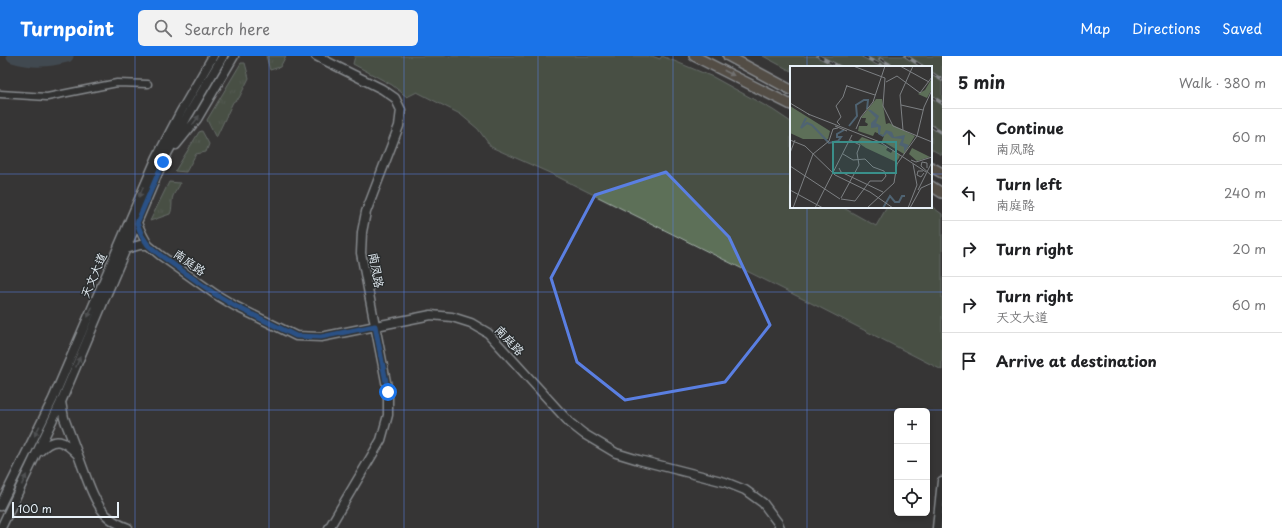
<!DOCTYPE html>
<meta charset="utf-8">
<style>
:root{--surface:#fff;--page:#f2f2f2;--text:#202124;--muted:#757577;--line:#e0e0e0;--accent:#1a73e8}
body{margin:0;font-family:"Playpen Sans","LXGW WenKai TC",sans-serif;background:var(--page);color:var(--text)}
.controls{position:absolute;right:12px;bottom:12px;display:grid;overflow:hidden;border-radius:6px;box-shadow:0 2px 6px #0003}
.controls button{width:36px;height:36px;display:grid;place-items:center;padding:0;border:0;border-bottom:1px solid var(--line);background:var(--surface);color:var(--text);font:20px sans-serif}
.scale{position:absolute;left:12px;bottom:10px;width:107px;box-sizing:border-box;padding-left:4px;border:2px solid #e8f1f8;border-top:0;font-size:11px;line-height:14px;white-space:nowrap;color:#e8f1f8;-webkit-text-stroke:3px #2a2d2e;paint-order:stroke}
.stop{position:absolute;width:12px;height:12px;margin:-9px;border:3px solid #1a73e8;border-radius:50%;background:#fff}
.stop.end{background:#1a73e8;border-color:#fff;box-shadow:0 1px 4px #0008}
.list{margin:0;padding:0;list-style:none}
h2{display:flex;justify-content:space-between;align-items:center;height:52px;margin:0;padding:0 16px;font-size:17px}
h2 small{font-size:13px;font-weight:400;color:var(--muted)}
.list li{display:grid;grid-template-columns:26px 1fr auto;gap:12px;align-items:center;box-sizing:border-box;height:56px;padding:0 16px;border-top:1px solid var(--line)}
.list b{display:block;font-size:15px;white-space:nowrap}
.list p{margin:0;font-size:13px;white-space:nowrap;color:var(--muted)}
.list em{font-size:13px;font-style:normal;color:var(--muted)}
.icon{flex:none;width:22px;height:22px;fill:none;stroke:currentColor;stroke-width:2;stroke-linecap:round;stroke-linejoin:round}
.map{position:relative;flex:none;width:942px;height:472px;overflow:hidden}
header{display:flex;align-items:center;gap:24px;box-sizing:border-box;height:56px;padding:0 20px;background:var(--accent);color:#fff}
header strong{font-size:19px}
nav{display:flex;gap:22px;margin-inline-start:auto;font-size:14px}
.search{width:280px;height:36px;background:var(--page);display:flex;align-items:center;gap:10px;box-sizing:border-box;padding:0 14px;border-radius:6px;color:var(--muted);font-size:15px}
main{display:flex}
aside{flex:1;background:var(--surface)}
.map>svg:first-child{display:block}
.grass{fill:url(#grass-tufts);stroke:#a2b0a8}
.park{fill:#5d6f58;stroke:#a2b0a8}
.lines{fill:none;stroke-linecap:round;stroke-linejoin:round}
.river{stroke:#4f6372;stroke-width:13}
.street-casing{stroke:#e8f1f8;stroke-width:9}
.secondary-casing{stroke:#e8f1f8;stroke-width:11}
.primary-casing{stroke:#e8f1f8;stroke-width:12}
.street{stroke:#2a2d2e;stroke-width:6}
.secondary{stroke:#2a2d2e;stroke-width:8}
.primary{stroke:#746a5a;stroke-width:9}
.rail-casing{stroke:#e8f1f8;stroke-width:3.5}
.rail{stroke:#2a2d2e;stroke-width:2;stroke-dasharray:6;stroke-linecap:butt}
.oneway{fill:#babbb9}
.oneway2{fill:#6c7275}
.route{stroke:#1a73e8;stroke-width:5}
.marked{fill:none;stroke:#5a7fe2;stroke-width:3;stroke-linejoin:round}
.grid{fill:none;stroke:#5a7fe2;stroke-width:1;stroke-opacity:0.55}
.labels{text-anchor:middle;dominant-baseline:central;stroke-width:3;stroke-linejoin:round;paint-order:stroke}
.street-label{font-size:12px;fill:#e8f1f8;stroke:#2a2d2e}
.inset-river{fill:none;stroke:#4f6372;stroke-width:2}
.inset-road{fill:none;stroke:#7d8083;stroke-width:1}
.view{fill:#3a8f8a;fill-opacity:0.15;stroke:#3a8f8a;stroke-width:2}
.inset-edge{fill:none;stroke:#e8f1f8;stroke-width:2}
</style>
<header>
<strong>Turnpoint</strong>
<div class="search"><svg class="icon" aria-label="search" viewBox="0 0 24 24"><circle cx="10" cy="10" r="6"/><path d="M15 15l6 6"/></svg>Search here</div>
<nav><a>Map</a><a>Directions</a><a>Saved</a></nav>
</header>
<main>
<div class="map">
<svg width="942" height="472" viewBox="0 0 942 472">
<defs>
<pattern id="grass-tufts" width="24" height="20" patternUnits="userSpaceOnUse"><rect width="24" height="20" fill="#5d6f58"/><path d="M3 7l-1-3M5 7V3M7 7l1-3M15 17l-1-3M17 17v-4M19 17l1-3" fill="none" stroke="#748471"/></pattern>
</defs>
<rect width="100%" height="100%" fill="#363535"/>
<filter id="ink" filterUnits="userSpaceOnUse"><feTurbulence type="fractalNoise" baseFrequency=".025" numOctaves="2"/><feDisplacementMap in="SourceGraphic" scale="8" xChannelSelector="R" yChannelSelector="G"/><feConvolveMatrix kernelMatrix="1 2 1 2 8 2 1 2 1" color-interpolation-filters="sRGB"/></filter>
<g filter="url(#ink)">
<path class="grass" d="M266 0H286L280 11 270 14Z
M241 7H245L249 22 239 42 233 46 216 82 207 64Z
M202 75 209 88 206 96 196 98 186 116 175 115 199 76Z
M169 126 180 127C179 132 175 135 173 140 171 146 173 152 170 158L150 165Z"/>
<path class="park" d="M355 0H652L660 3 662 0 713 21 773 54 791 66V151H842L876 170 887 151 931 150 942 158V314L815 249 552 118 491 91 478 73 460 58 417 36 407 41 392 29 353 8Z
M763 0H942V99L931 93V11H791V15Z"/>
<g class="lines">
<path class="river" d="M13 0C33 6 47 5 67 0"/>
<g class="street-casing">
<path id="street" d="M0 38 47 41 117 27 148 28"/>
</g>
<g class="secondary-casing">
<path id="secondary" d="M316 0 382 33 395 42 401 54 399 70 366 156 362 176 361 197 388 336V359L381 384 329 472
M176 89 197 63 234 0
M137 167 143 180 148 189 160 199 215 238 235 250 296 280 321 281 431 259 452 261 471 267 488 277 558 354 570 367 584 378 616 397 639 404 725 426 745 434 763 447 778 467 780 472
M126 193 140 189H148
M40 395C55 379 65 385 78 399L64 362 61 346
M78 399C85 417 93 445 106 459 112 465 120 469 128 472
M0 450 53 343 157 101 180 57 213 0
M1 472 61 346 163 105 187 61 223 0
M937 472 942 425"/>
</g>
<g class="primary-casing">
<path id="primary" d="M694 0 791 49
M728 0 791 34
M931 111 942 117
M931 130 942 137"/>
</g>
<use href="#street" class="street"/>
<use href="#secondary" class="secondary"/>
<use href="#primary" class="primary"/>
<g class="rail-casing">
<path id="rail" d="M818 0 840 11
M863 0 884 11
M906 0 923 11
M880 3 894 11
M931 17 942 24
M931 40 942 47
M931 70 942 77"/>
</g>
<use href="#rail" class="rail"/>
</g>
<defs><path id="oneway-solid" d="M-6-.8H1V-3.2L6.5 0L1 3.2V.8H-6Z"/></defs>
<use class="oneway" href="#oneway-solid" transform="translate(729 17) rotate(27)"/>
<g class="oneway2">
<use href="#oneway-solid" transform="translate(196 64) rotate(-55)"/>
<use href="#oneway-solid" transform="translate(141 136) rotate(113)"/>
<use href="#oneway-solid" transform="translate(90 256) rotate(113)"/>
<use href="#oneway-solid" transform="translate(78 306) rotate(-67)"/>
<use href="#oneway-solid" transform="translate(37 375) rotate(117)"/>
<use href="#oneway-solid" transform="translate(24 424) rotate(-65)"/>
</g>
</g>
<g class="lines" filter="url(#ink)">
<path class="route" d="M163 106 137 167 142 180 148 189 160 199 215 238 235 250 296 280 321 281 375 270 388 336"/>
</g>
<path d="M0 0H942V472H0ZM666 116 729 181 770 269 725 326 625 344 577 306 551 222 595 139Z" fill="#363535" fill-opacity=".55" fill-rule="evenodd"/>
<path class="marked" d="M666 116 729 181 770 269 725 326 625 344 577 306 551 222 595 139Z"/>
<path class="grid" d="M135 0V472M269 0V472M404 0V472M538 0V472M673 0V472M807 0V11M0 118H791M931 118H942M807 151V472M0 236H942M0 354H942"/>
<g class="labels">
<g class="street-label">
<text transform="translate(190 206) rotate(35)">南庭路</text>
<text transform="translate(377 214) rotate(80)">南凤路</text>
<text transform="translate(93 219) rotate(-67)">天文大道</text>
<text transform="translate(510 284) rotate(47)">南庭路</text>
</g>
</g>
<g transform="translate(790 10)">
<rect width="142" height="142" fill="#363535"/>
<path d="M0 40 40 65 38 73H13L0 67ZM122 82 140 91 127 95 119 88Z" fill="#5d6f58"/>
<path d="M142 12V23L137 32 128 28 135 24ZM86 33H92L96 58 99 57 125 70 114 88 92 75 94 70 85 66 83 70 68 65 69 60H77L78 58 75 56 76 52H71ZM72 71 98 81 96 84 101 87 103 84 110 89 109 92 106 96 76 82 67 76Z" fill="#5d6f58"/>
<path d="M78 44H81L89 50 86 57 91 60 90 68 93 69 96 64 102 66 104 71 115 69 113 77 119 79 114 86V81L109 79 112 73 102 72 97 67 93 71 88 68V61L81 62V57L86 52Z" fill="#4f6372"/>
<path class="inset-river" d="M16 52 11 62 17 57 22 59 39 77 48 75 51 71H47V68L54 64M59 60 67 50 66 39 74 34H78L77 43M93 142 100 130 105 136H109L112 130H115"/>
<path class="inset-road" d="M63 0 95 12 93 40 103 60 142 76M110 0 139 16M96 16 107 10 130 27 142 11M57 20 85 29M0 37 20 49M111 39 133 44M18 48 90 76 136 106M50 59 47 56 51 51 46 40 53 31 57 19M45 60 57 65M66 63 71 51 83 36 95 0M113 64 110 29 123 0M0 74 15 80 45 109 80 126 103 142M0 87 5 74M23 88 39 75 43 63 48 62M121 94 126 96 142 91M0 100 50 133M49 102 51 106 93 126M137 102V97L132 96 131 100 142 110M133 105H128L127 109 131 111 134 107M0 124 33 142M128 124 142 96M51 132 69 99 67 87 70 79 60 74M51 133 65 135 80 115H92L96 110 94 105 83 101 75 93 63 94 53 88M3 142 23 88M25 142 62 69M77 142 104 117 107 98 127 70 134 41 142 24M118 142 127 119 123 98M120 142 131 122 142 117"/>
<path class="view" d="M43 76H106V107H43Z"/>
<rect width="142" height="142" class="inset-edge"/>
</g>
</svg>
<div class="controls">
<button>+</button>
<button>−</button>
<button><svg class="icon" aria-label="locate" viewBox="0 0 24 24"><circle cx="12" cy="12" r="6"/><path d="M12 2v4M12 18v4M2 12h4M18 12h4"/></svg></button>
</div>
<div class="scale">100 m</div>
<div class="stop" style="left:388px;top:336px"></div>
<div class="stop end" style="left:163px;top:106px"></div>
</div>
<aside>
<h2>5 min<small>Walk · 380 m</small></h2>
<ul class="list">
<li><svg class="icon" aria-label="ahead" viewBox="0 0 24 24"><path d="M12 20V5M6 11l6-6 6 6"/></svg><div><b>Continue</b><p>南凤路</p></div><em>60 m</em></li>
<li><svg class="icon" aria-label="left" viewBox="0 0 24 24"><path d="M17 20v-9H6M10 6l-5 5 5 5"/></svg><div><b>Turn left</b><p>南庭路</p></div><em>240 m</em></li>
<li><svg class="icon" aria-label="right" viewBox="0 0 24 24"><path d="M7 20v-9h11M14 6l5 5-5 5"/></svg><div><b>Turn right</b></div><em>20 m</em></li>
<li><svg class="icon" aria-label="right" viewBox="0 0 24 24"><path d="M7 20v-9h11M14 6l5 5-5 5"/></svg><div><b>Turn right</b><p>天文大道</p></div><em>60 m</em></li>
<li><svg class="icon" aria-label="arrive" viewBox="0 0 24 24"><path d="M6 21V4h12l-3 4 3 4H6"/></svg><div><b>Arrive at destination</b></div></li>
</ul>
</aside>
</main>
